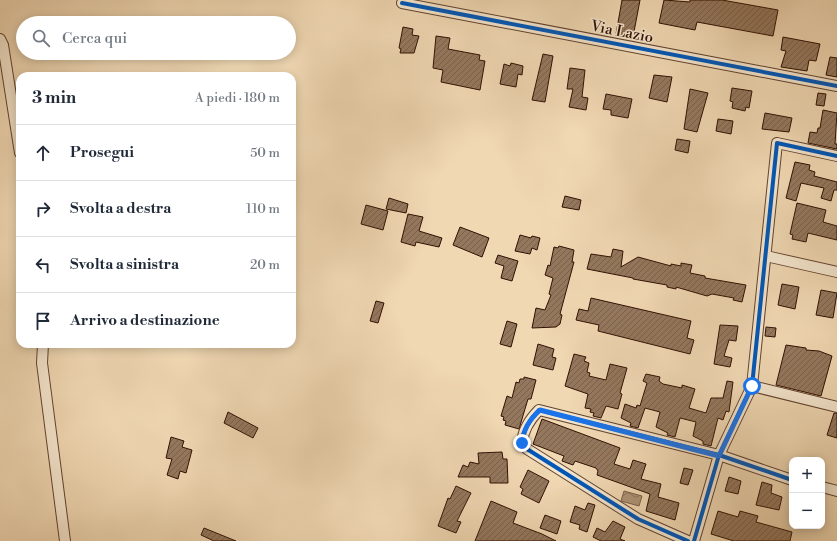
<!DOCTYPE html>
<html lang="it">
<meta charset="utf-8">
<style>
:root{--surface:#fff;--page:#f6f6f7;--text:#1f2937;--muted:#747a83;--line:#e0e1e3}
body{margin:0;font-family:"Libre Bodoni",serif;background:var(--page);color:var(--text)}
.controls{position:absolute;right:12px;bottom:12px;display:grid;overflow:hidden;border-radius:8px;box-shadow:0 2px 10px #0003}
.controls button{width:36px;height:36px;display:grid;place-items:center;padding:0;border:0;border-bottom:1px solid var(--line);background:var(--surface);color:var(--text);font:20px sans-serif}
.stop{position:absolute;width:12px;height:12px;margin:-9px;border:3px solid #1a73e8;border-radius:50%;background:#fff}
.stop.end{background:#1a73e8;border-color:#fff;box-shadow:0 1px 4px #0008}
.list{margin:0;padding:0;list-style:none}
h2{display:flex;justify-content:space-between;align-items:center;height:52px;margin:0;padding:0 16px;font-size:17px}
h2 small{font-size:13px;font-weight:400;color:var(--muted)}
.list li{display:grid;grid-template-columns:26px 1fr auto;gap:12px;align-items:center;box-sizing:border-box;height:56px;padding:0 16px;border-top:1px solid var(--line)}
.list b{display:block;font-size:15px;white-space:nowrap}
.list em{font-size:13px;font-style:normal;color:var(--muted)}
.icon{flex:none;width:22px;height:22px;fill:none;stroke:currentColor;stroke-width:2;stroke-linecap:round;stroke-linejoin:round}
.map{position:relative;flex:none;width:837px;height:541px;overflow:hidden}
.search{position:absolute;background:var(--surface);box-shadow:0 2px 10px #0003;left:16px;top:16px;width:280px;height:44px;display:flex;align-items:center;gap:10px;box-sizing:border-box;padding:0 14px;border-radius:22px;color:var(--muted);font-size:15px}
.panel{position:absolute;background:var(--surface);box-shadow:0 2px 10px #0003;left:16px;top:72px;width:280px;height:276px;border-radius:12px}
.map>svg:first-child{display:block}
.water{fill:url(#water-waves);stroke:#7d5f48}
.building{fill:url(#building-hatch);stroke:#311002}
.lines{fill:none;stroke-linecap:round;stroke-linejoin:round}
.minor-casing{stroke:#61422e;stroke-width:12}
.minor{stroke:#f5e6ce;stroke-width:10}
.cycleway-casing{stroke:#f5e6ce;stroke-width:6}
.cycleway{stroke:#0057b8;stroke-width:4}
.route{stroke:#1a73e8;stroke-width:5}
.labels{text-anchor:middle;dominant-baseline:central;stroke-width:3;stroke-linejoin:round;paint-order:stroke}
.street-label{font-size:15px;fill:#311002;stroke:#f5e6ce}
</style>
<div class="map">
<svg width="837" height="541" viewBox="0 0 837 541">
<defs>
<pattern id="water-waves" width="16" height="10" patternUnits="userSpaceOnUse"><rect width="16" height="10" fill="#af9477"/><path d="M0 5q4-4 8 0t8 0" fill="none" stroke="#8f775f"/></pattern>
<pattern id="building-hatch" width="6" height="6" patternUnits="userSpaceOnUse"><rect width="6" height="6" fill="#94785e"/><path d="M-1 1l2-2M0 6l6-6M5 7l2-2" fill="none" stroke="#79614b"/></pattern>
</defs>
<rect width="100%" height="100%" fill="#f0d8b3"/>
<filter id="stains"><feTurbulence type="fractalNoise" baseFrequency=".005" numOctaves="4"/><feColorMatrix values="0 0 0 0 .2 0 0 0 0 .09 0 0 0 0 .02 0 0 0 .5 -.17"/></filter>
<radialGradient id="worn" r=".72"><stop offset=".6" stop-color="#630" stop-opacity="0"/><stop offset="1" stop-color="#630" stop-opacity=".3"/></radialGradient>
<path class="water" d="M624 491 642 496 639 506 621 501Z"/>
<path class="building" d="M622 0H640L633 37 616 34Z
M664 0 690 2V0H722L778 10 773 36 697 22 695 30 659 23Z
M403 27 413 29 412 35 419 36 414 53H400L401 49 399 48Z
M436 36 450 38 448 49 480 55 479 60 485 61 480 90 441 82 443 70 433 68Z
M783 37 820 44 816 61 809 60 807 71 781 67 786 51 781 50Z
M543 54 553 56 545 102 532 100Z
M830 57 837 58V77L826 75Z
M511 63 523 66 522 75 518 74 516 87 500 84 504 64 510 66Z
M570 68 585 70 582 97 588 98 586 110 569 107 573 89H567Z
M654 75 672 77 667 102 649 98Z
M732 88 752 91 749 108 746 107 745 111 732 108 733 102 730 101Z
M690 89 708 93 697 132 684 129Z
M818 93 826 94 824 106 816 105Z
M606 94 632 99 628 118 611 115V110L603 109Z
M823 110 837 113 835 144H837V149L808 143 810 132 817 133 818 128H820Z
M765 113 792 118 789 132 762 129Z
M718 119 733 121 731 134 716 131Z
M677 139 690 141 688 153 675 150Z
M795 162 810 165 809 170 815 172 814 176 837 182V190H834L831 201 821 198 824 188 801 183 796 201 786 198Z
M565 196 581 200 579 210 562 207Z
M389 198 408 204 406 213 386 209Z
M797 203 826 210 823 222 837 226V240L808 233 806 242 792 239 793 235 790 234Z
M366 205 388 211 383 230 361 224Z
M408 214 423 217 419 231 442 238 439 247 416 242 415 246 401 242Z
M460 227 489 238 482 257 453 245Z
M520 235 531 238 532 236 540 238 537 250 532 248 530 254 515 251Z
M559 246 574 250 572 262H574L560 314 562 315 560 324 556 327 532 328 536 308 545 310 551 295 549 294 553 278 545 275 548 265 550 266 554 247 558 248Z
M613 249 623 251 621 267 638 257 671 266V264L681 266V263L692 265 690 273 705 276V278L746 285 742 302 733 300 734 298 712 294 707 296 676 287V289L667 287V285L633 279V278L587 269 591 254 611 257Z
M498 255 518 261 512 281 501 278 504 266 495 263Z
M782 284 799 287 795 309 778 305Z
M821 290 837 293 833 318 816 315Z
M591 298 691 321 687 338 694 340 690 354 598 331 599 325 576 320 579 309 588 311Z
M376 301 384 303 378 323 370 321Z
M507 321 517 324 511 347 500 344Z
M720 325 738 326 736 341 729 340 724 356 732 358 730 367 714 364Z
M766 327 776 328 775 337 765 336Z
M538 344 554 349 552 357 556 358 553 370 533 365Z
M786 345 806 348V350L819 351 832 356 821 396 776 385Z
M574 354 586 357 584 361 589 363 587 372 590 373 589 376 606 380 610 364 627 368 620 393 622 394 618 409 606 406 601 418 593 416 594 413 590 412 591 409 585 408 588 394 565 386Z
M646 374 660 377 659 381 663 384 682 388V385L695 389 689 408 706 413 711 398H723L727 381 733 382 729 412 726 411 723 420 718 418 711 446 703 444V441L693 436 696 422 680 418 675 437 667 435 668 433 656 427 660 412 645 408 638 428 630 426 631 423 621 418 625 404 636 408 637 405 640 406 647 383 643 381Z
M524 377 536 380 531 399H528L519 429 505 425 506 421 503 420 504 417 501 416 507 396 512 398 516 382 519 383 520 379H524Z
M228 412 258 428 253 438 224 423Z
M834 413H837V438L827 435Z
M542 419 620 448 614 464 630 469 633 460 646 464 641 479 661 484 658 497 679 503 675 520 646 511 650 494 597 475 598 471 596 468 575 461 573 465 562 461 564 456 533 444Z
M171 437 184 441 182 447 192 450 186 473 180 471 178 479 167 475 172 459 166 458Z
M502 452 503 459H507L508 483H490V477H458L463 465 468 467 470 462 479 464 478 453Z
M684 468 693 470 688 485 680 483Z
M528 470 549 481 539 503 521 494 523 489 520 487Z
M729 477 741 481 738 494 725 491Z
M762 482 772 485 771 493 782 497 779 510 756 505Z
M456 486 471 493 457 521 461 522 456 533 438 526 448 498 450 499Z
M491 501 517 512 513 523 542 534 556 541H475Z
M588 503 595 505 587 532 579 529 580 525 570 522 575 506 585 510Z
M718 511 738 517 740 511 758 516 756 522 792 532 790 541H734L711 534Z
M545 515 561 521 557 534 540 528Z
M613 521 625 527 620 539 625 541H601L593 537 597 528 605 532Z
M204 528 236 541H214L201 535Z"/>
<g class="lines">
<g class="minor-casing">
<path id="minor" d="M402 3 837 86
M0 39 3 45 20 153
M766 256 837 272
M43 344 42 363 65 541
M752 386 837 407
M822 487 837 491
M688 541 638 519 527 449 522 443C523 430 531 418 539 410L719 455 792 480
M694 541 719 455 752 386 777 143 837 156"/>
</g>
<use href="#minor" class="minor"/>
<g class="cycleway-casing">
<path id="cycleway" d="M402 3 837 86
M688 541 638 519 527 449 522 443C523 430 531 418 539 410L719 455 792 480
M694 541 719 455 752 386 777 143 837 156"/>
</g>
<use href="#cycleway" class="cycleway"/>
</g>
<g class="lines">
<path class="route" d="M522 443C523 430 531 418 540 410L719 456 752 386"/>
</g>
<g class="labels">
<g class="street-label">
<text transform="translate(622 32) rotate(11)">Via Lazio</text>
</g>
</g>
<rect width="100%" height="100%" filter="url(#stains)"/>
<rect width="100%" height="100%" fill="url(#worn)"/>
</svg>
<div class="controls">
<button>+</button>
<button>−</button>
</div>
<div class="stop" style="left:752px;top:386px"></div>
<div class="stop end" style="left:522px;top:443px"></div>
<div class="search"><svg class="icon" aria-label="search" viewBox="0 0 24 24"><circle cx="10" cy="10" r="6"/><path d="M15 15l6 6"/></svg>Cerca qui</div>
<section class="panel">
<h2>3 min<small>A piedi · 180 m</small></h2>
<ul class="list">
<li><svg class="icon" aria-label="ahead" viewBox="0 0 24 24"><path d="M12 20V5M6 11l6-6 6 6"/></svg><div><b>Prosegui</b></div><em>50 m</em></li>
<li><svg class="icon" aria-label="right" viewBox="0 0 24 24"><path d="M7 20v-9h11M14 6l5 5-5 5"/></svg><div><b>Svolta a destra</b></div><em>110 m</em></li>
<li><svg class="icon" aria-label="left" viewBox="0 0 24 24"><path d="M17 20v-9H6M10 6l-5 5 5 5"/></svg><div><b>Svolta a sinistra</b></div><em>20 m</em></li>
<li><svg class="icon" aria-label="arrive" viewBox="0 0 24 24"><path d="M6 21V4h12l-3 4 3 4H6"/></svg><div><b>Arrivo a destinazione</b></div></li>
</ul>
</section>
</div>
